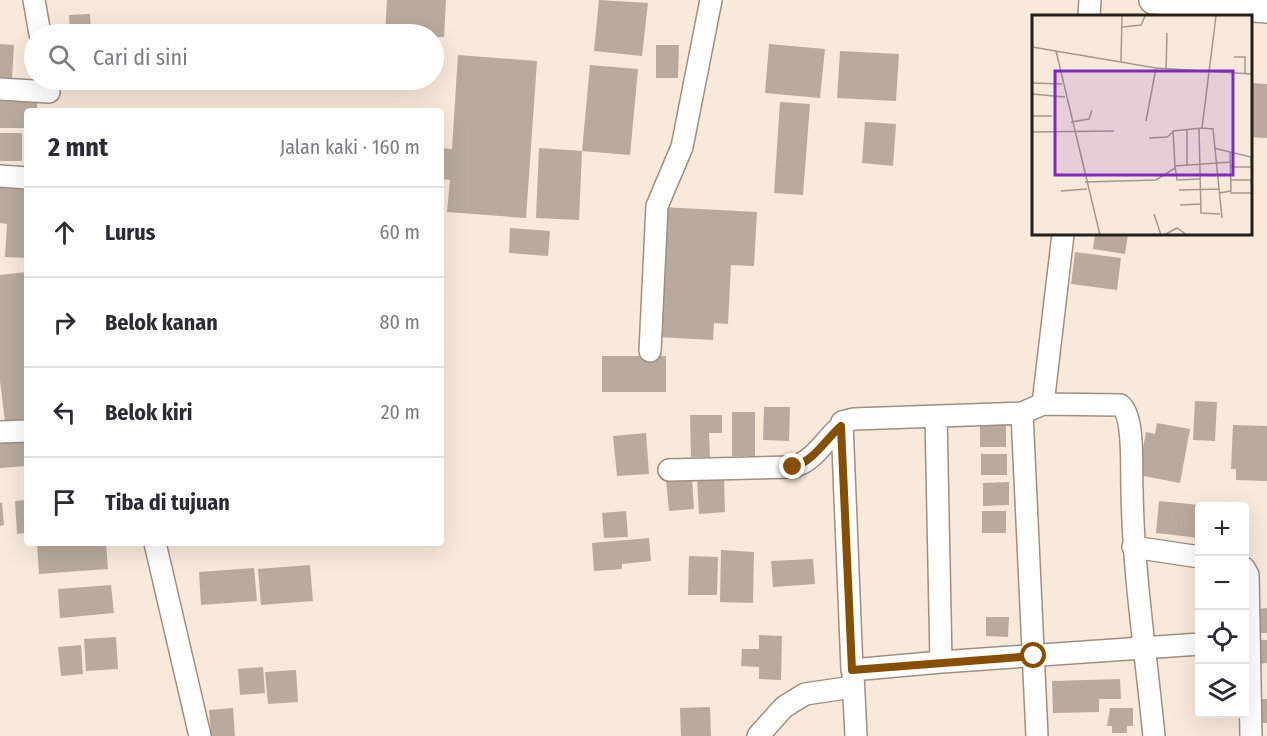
<!DOCTYPE html>
<html lang="id">
<meta charset="utf-8">
<style>
:root{--surface:#fff;--page:#f2f2f3;--text:#2b2b33;--muted:#7c7c81;--line:#e1e1e2}
body{margin:0;font-family:"Fira Sans Condensed",sans-serif;background:var(--page);color:var(--text)}
.controls{position:absolute;right:18px;bottom:18px;display:grid;overflow:hidden;border-radius:6px;box-shadow:0 6px 24px #0002}
.controls button{width:54px;height:54px;display:grid;place-items:center;padding:0;border:0;border-bottom:2px solid var(--line);background:var(--surface);color:var(--text);font:30px sans-serif}
.stop{position:absolute;width:18px;height:18px;margin:-14px;border:4px solid #874f01;border-radius:50%;background:#fff}
.stop.end{background:#874f01;border-color:#fff;box-shadow:0 2px 6px #0008}
.list{margin:0;padding:0;list-style:none}
h2{display:flex;justify-content:space-between;align-items:center;height:78px;margin:0;padding:0 24px;font-size:26px}
h2 small{font-size:20px;font-weight:400;color:var(--muted)}
.list li{display:grid;grid-template-columns:39px 1fr auto;gap:18px;align-items:center;box-sizing:border-box;height:90px;padding:0 24px;border-top:2px solid var(--line)}
.list b{display:block;font-size:22px;white-space:nowrap}
.list em{font-size:20px;font-style:normal;color:var(--muted)}
.icon{flex:none;width:33px;height:33px;fill:none;stroke:currentColor;stroke-width:2;stroke-linecap:round;stroke-linejoin:round}
.map{position:relative;flex:none;width:1267px;height:736px;overflow:hidden}
.search{position:absolute;background:var(--surface);box-shadow:0 6px 24px #0002;left:24px;top:24px;width:420px;height:66px;display:flex;align-items:center;gap:15px;box-sizing:border-box;padding:0 21px;border-radius:33px;color:var(--muted);font-size:22px}
.panel{position:absolute;background:var(--surface);box-shadow:0 6px 24px #0002;left:24px;top:108px;width:420px;height:438px;border-radius:6px}
.map>svg:first-child{display:block}
.building{fill:#b9aa9d}
.lines{fill:none;stroke-linecap:round;stroke-linejoin:round}
.minor-casing{stroke:#9e8f82;stroke-width:24}
.tertiary-casing{stroke:#9e8f82;stroke-width:30}
.minor{stroke:#fff;stroke-width:21}
.tertiary{stroke:#fff;stroke-width:27}
.route{stroke:#874f01;stroke-width:8}
.inset-road{fill:none;stroke:#a4988e;stroke-width:1.5}
.view{fill:#7b2cbf;fill-opacity:0.15;stroke:#7b2cbf;stroke-width:3}
.inset-edge{fill:none;stroke:#251f1a;stroke-width:3}
</style>
<div class="map">
<svg width="1267" height="736" viewBox="0 0 1267 736">
<rect width="100%" height="100%" fill="#f9e9db"/>
<path class="building" d="M387 0H446L444 37H434V34H385Z
M599 0 648 3 642 56 594 51Z
M90 14 91 34H70L69 15Z
M0 44 14 45 12 79H0Z
M769 44 825 49 820 98 765 93Z
M656 45H679L678 78H656Z
M840 51 899 54 896 101 837 98Z
M458 55 537 61 526 218 447 212 450 180 441 179V148L452 149Z
M590 65 638 69 630 155 582 151Z
M1250 83 1267 84V138L1250 137Z
M0 93H37V111H27V128H0Z
M780 102 810 104 803 195 774 193Z
M865 122 896 124 893 166 862 163Z
M0 133H22V161H0Z
M539 148 582 151 579 220 536 218Z
M0 182 27 183V258L5 257 7 224 0 223Z
M662 207 757 212 754 266 731 265 728 324 714 323 713 340 656 337Z
M510 228 550 231 548 256 509 253Z
M1095 234H1128L1125 254 1093 249Z
M1075 252 1121 258 1117 290 1071 284Z
M27 272V419L5 422 0 381V275Z
M602 356H666V392H602Z
M1195 401 1217 402 1215 441 1193 440Z
M764 407H790L789 441 763 440Z
M732 412H755V456H732Z
M690 415H722V433H709L710 457H691Z
M980 423H1006V447H980Z
M1157 423 1190 429 1180 483 1138 475 1146 432 1155 434Z
M1233 425 1267 426V481L1236 480V469H1231Z
M646 433 649 474 617 476 613 436Z
M27 439V466L0 468V442Z
M981 454H1007V475H981Z
M724 477 725 512 699 514 697 478Z
M692 478 694 509 669 511 666 480Z
M1009 482V505L983 506V483Z
M27 500V533L17 534 15 501Z
M1159 501 1200 505V538L1156 533Z
M2 502 4 525 0 526V503Z
M626 511 628 537 604 538 602 513Z
M982 511H1006V533H982Z
M649 538 651 561 622 564V569L594 571 592 543Z
M37 543H106L108 569 39 574Z
M721 550 754 552 753 603 720 602Z
M689 556 718 557 717 595H688Z
M813 559 815 584 773 587 771 561Z
M310 565 313 601 261 605 258 569Z
M254 568 257 601 201 605 199 572Z
M111 585 114 613 60 618 58 589Z
M1267 608V633H1259L1258 609Z
M986 617H1009L1008 637 986 636Z
M759 635 782 636 781 680 759 679V667L741 666 742 649H759Z
M116 637 118 669 86 671 84 639Z
M1257 640H1267V663L1258 664Z
M81 645 83 674 61 676 58 647Z
M263 667 265 693 240 695 238 669Z
M296 670 298 702 268 704 265 672Z
M1120 679 1121 699H1099V712L1053 713 1052 681Z
M1260 699H1267V723H1260Z
M710 707 711 736H681L680 708Z
M233 708 235 736H211L209 710Z
M1110 708H1133V726H1127V733H1112V726H1107Z"/>
<g class="lines">
<g class="minor-casing">
<path id="minor" d="M34 0 40 34
M1089 16 1090 0
M0 89 49 92
M0 176 27 178
M1063 234 1043 404 1120 405C1135 415 1131 472 1132 489 1133 572 1146 654 1154 736
M650 351 657 206 682 147 711 0
M1043 404 1022 413 854 419 842 422 852 670 941 662 1200 644
M1022 413 1037 736
M936 416 941 662
M0 432 27 431
M669 470 793 467C814 461 825 440 841 426
M155 543 200 736
M1133 547 1200 557
M1244 568 1248 575 1251 736
M853 674 856 736
M758 736 784 707 805 694 853 687"/>
</g>
<g class="tertiary-casing">
<path id="tertiary" d="M1153 0 1267 9"/>
</g>
<use href="#minor" class="minor"/>
<use href="#tertiary" class="tertiary"/>
</g>
<g class="lines">
<path class="route" d="M793 467C814 461 825 440 841 426L852 670 1034 656"/>
</g>
<g transform="translate(1032 15)">
<rect width="220" height="220" fill="#f9e9db"/>
<path class="inset-road" d="M184 1 170 113 181 114 190 203M91 12 109 10 113 1M0 32 124 53 220 59M24 36 68 220M202 42H213V59M89 47 90 1M134 54 135 18M0 68 30 69M0 79 33 82M0 101H20M114 106 124 53M39 107 57 104 60 95M170 113 141 116 143 151 199 147M167 114 169 198 188 199M155 115V150M0 117 82 116M117 123 135 122 141 117M182 133 198 137 199 176 187 178M198 137 219 142 220 167M143 151 145 165 169 164M199 152H220M199 165H219L220 176M53 167 124 165 143 153M147 175 187 174M29 176 55 174M198 178H220M148 190 169 189M122 199 129 220M132 220 145 213 155 220"/>
<path class="view" d="M23 56H201V160H23Z"/>
<rect width="220" height="220" class="inset-edge"/>
</g>
</svg>
<div class="controls">
<button>+</button>
<button>−</button>
<button><svg class="icon" aria-label="locate" viewBox="0 0 24 24"><circle cx="12" cy="12" r="6"/><path d="M12 2v4M12 18v4M2 12h4M18 12h4"/></svg></button>
<button><svg class="icon" aria-label="layers" viewBox="0 0 24 24"><path d="M12 4l9 5-9 5-9-5zM3 14l9 5 9-5"/></svg></button>
</div>
<div class="stop" style="left:1034px;top:656px"></div>
<div class="stop end" style="left:793px;top:467px"></div>
<div class="search"><svg class="icon" aria-label="search" viewBox="0 0 24 24"><circle cx="10" cy="10" r="6"/><path d="M15 15l6 6"/></svg>Cari di sini</div>
<section class="panel">
<h2>2 mnt<small>Jalan kaki · 160 m</small></h2>
<ul class="list">
<li><svg class="icon" aria-label="ahead" viewBox="0 0 24 24"><path d="M12 20V5M6 11l6-6 6 6"/></svg><div><b>Lurus</b></div><em>60 m</em></li>
<li><svg class="icon" aria-label="right" viewBox="0 0 24 24"><path d="M7 20v-9h11M14 6l5 5-5 5"/></svg><div><b>Belok kanan</b></div><em>80 m</em></li>
<li><svg class="icon" aria-label="left" viewBox="0 0 24 24"><path d="M17 20v-9H6M10 6l-5 5 5 5"/></svg><div><b>Belok kiri</b></div><em>20 m</em></li>
<li><svg class="icon" aria-label="arrive" viewBox="0 0 24 24"><path d="M6 21V4h12l-3 4 3 4H6"/></svg><div><b>Tiba di tujuan</b></div></li>
</ul>
</section>
</div>
